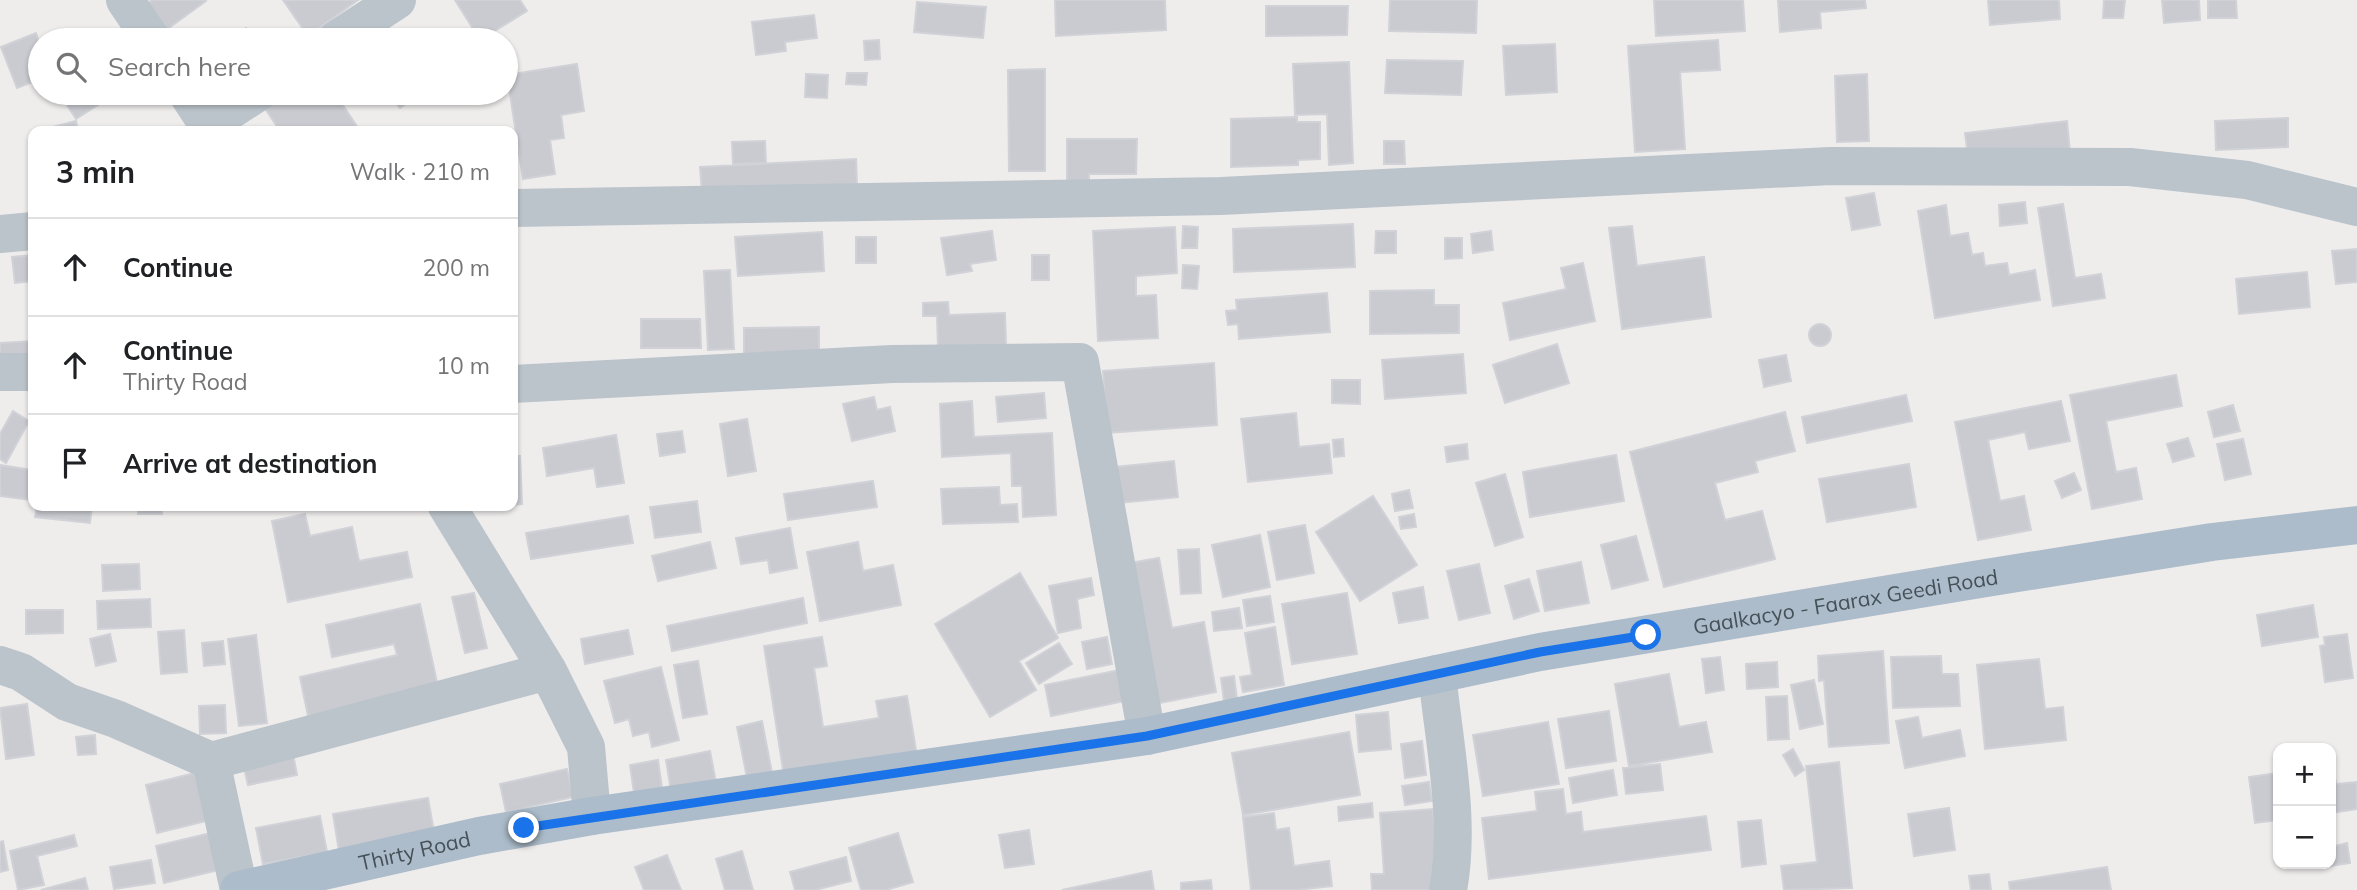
<!DOCTYPE html>
<meta charset="utf-8">
<style>
:root{--surface:#fff;--page:#f2f2f2;--text:#202124;--muted:#757577;--line:#e0e0e0}
body{margin:0;font-family:Mulish,sans-serif;background:var(--page);color:var(--text)}
.controls{position:absolute;right:21px;bottom:21px;display:grid;overflow:hidden;border-radius:14px;box-shadow:0 2px 5px #0004}
.controls button{width:63px;height:63px;display:grid;place-items:center;padding:0;border:0;border-bottom:2px solid var(--line);background:var(--surface);color:var(--text);font:35px sans-serif}
.stop{position:absolute;width:21px;height:21px;margin:-16px;border:5px solid #1a73e8;border-radius:50%;background:#fff}
.stop.end{background:#1a73e8;border-color:#fff;box-shadow:0 2px 7px #0008}
.list{margin:0;padding:0;list-style:none}
h2{display:flex;justify-content:space-between;align-items:center;height:91px;margin:0;padding:0 28px;font-size:30px}
h2 small{font-size:23px;font-weight:400;color:var(--muted)}
.list li{display:grid;grid-template-columns:46px 1fr auto;gap:21px;align-items:center;box-sizing:border-box;height:98px;padding:0 28px;border-top:2px solid var(--line)}
.list b{display:block;font-size:26px;white-space:nowrap}
.list p{margin:0;font-size:23px;white-space:nowrap;color:var(--muted)}
.list em{font-size:23px;font-style:normal;color:var(--muted)}
.icon{flex:none;width:38px;height:38px;fill:none;stroke:currentColor;stroke-width:2;stroke-linecap:round;stroke-linejoin:round}
.map{position:relative;flex:none;width:2357px;height:890px;overflow:hidden}
.search{position:absolute;background:var(--surface);box-shadow:0 2px 5px #0004;left:28px;top:28px;width:490px;height:77px;display:flex;align-items:center;gap:18px;box-sizing:border-box;padding:0 24px;border-radius:38px;color:var(--muted);font-size:26px}
.panel{position:absolute;background:var(--surface);box-shadow:0 2px 5px #0004;left:28px;top:126px;width:490px;height:385px;border-radius:14px}
.map>svg:first-child{display:block}
.building{fill:#c9cbd1;stroke:#d0d2d7;stroke-width:2}
.lines{fill:none;stroke-linecap:round;stroke-linejoin:round}
.minor{stroke:#bbc4cb;stroke-width:38}
.major{stroke:#acbcca;stroke-width:38}
.route{stroke:#1a73e8;stroke-width:9}
.labels{text-anchor:middle;dominant-baseline:central;stroke-width:7;stroke-linejoin:round;paint-order:stroke}
.street-label{font-size:21px;fill:#455058;stroke:#fff}
</style>
<div class="map">
<svg width="2357" height="890" viewBox="0 0 2357 890">
<rect width="100%" height="100%" fill="#efecec"/>
<path class="building" d="M152 0H205L206 1 155 38 136 12Z
M283 0H358L308 36Z
M455 0H520L527 11 480 40Z
M1055 0H1165L1166 30 1056 36Z
M1390 0H1477L1476 33 1389 31Z
M1654 0H1743L1745 31 1656 36Z
M1778 0H1865L1866 8 1820 12 1821 28 1780 32Z
M1988 0H2059L2060 19 1990 25Z
M2104 0H2125L2123 18H2103Z
M2162 0H2199L2200 20 2164 23Z
M2208 0H2236L2237 18H2208Z
M917 2 986 7 983 38 914 32Z
M1266 6H1348L1347 35 1266 36Z
M814 15 817 38 785 42 786 51 756 55 752 22Z
M246 28 253 40H227Z
M36 33 40 45V79L17 88 1 47Z
M879 40 880 59 865 60 864 41Z
M1718 40 1720 70 1680 72 1685 149 1635 152 1628 46Z
M1555 44 1557 92 1506 95 1503 46Z
M1387 60 1463 61 1461 95 1385 93Z
M1349 62 1353 163 1329 165 1327 114 1295 115 1293 64Z
M577 64 584 111 561 115 564 138 550 140 555 174 523 179 507 75Z
M1045 69V171H1009L1008 70Z
M847 73H867L866 85 846 84Z
M806 74 828 75 827 98 805 97Z
M1867 74 1869 141 1837 142 1835 76Z
M59 93H117L76 119Z
M285 93H335L360 131H280L264 107Z
M388 93H421L400 108Z
M1297 117V122H1320V159L1298 160V165L1231 167V119Z
M2288 118V147L2216 150 2215 121Z
M76 121 78 131H37Z
M2067 121 2070 153 1969 164 1965 133Z
M1067 139H1137L1136 174H1089V187H1067Z
M765 141 766 163 733 164 732 142Z
M1384 141H1404L1405 164H1384Z
M856 159 857 184 702 193 700 167Z
M1874 193 1880 225 1852 230 1846 198Z
M2025 202 2027 223 2000 226 1999 205Z
M2063 204 2075 278 2101 274 2105 298 2053 306 2038 208Z
M1946 205 1950 236 1968 233 1972 255 1983 253 1985 266 2007 263 2009 275 2035 270 2040 300 1935 318 1918 211Z
M1353 224 1355 267 1234 272 1233 229Z
M1183 226 1198 227 1197 248H1182Z
M1632 226 1637 266 1704 257 1711 317 1622 329 1609 228Z
M1175 227 1177 273 1136 276V296L1156 295 1158 338 1098 341 1093 231Z
M992 231 996 260 970 264 972 271 947 275 941 238Z
M1376 231H1396V253H1375Z
M1491 231 1493 250 1473 253 1471 234Z
M822 232 824 271 738 276 735 237Z
M856 237H876V263H856Z
M1445 238H1462V258L1445 259Z
M2357 249V282L2336 284 2332 251Z
M33 255V281L15 283 12 257Z
M1032 255H1049V280H1032Z
M1583 263 1595 321 1510 340 1503 303 1566 289 1561 268Z
M1183 265 1199 266 1197 289 1182 288Z
M730 270 734 349 708 350 704 271Z
M2307 272 2310 307 2239 314 2236 279Z
M1434 290V305H1459V333L1370 334V291Z
M1327 293 1330 332 1239 339 1238 324 1228 325 1226 311 1237 310 1236 300Z
M948 302 949 315 1005 313 1006 346 938 348 937 316H923V303Z
M641 319H700L701 348H641Z
M1809 335a11 11 0 1 1 22 0a11 11 0 1 1-22 0Z
M819 327V353L744 354V328Z
M33 341V368L0 369V343Z
M1557 344 1569 383 1505 403 1493 365Z
M1463 354 1466 393 1385 399 1382 360Z
M1786 355 1791 381 1764 387 1759 360Z
M1214 363 1217 425 1107 433 1103 371Z
M2176 375 2182 406 2106 421 2116 472 2136 468 2142 499 2092 509 2070 395Z
M1332 380H1360V404L1332 403Z
M1044 393 1046 418 998 422 996 397Z
M1906 395 1912 421 1807 443 1802 417Z
M874 397 877 410 890 407 895 431 852 441 843 404Z
M972 401 974 437 1052 433 1056 515 1023 517 1022 486H1012L1011 453 942 457 940 404Z
M2061 401 2070 441 2029 449 2025 432 1988 440 2000 501 2024 496 2031 530 1978 540 1955 422Z
M2233 405 2240 431 2214 437 2208 412Z
M13 411 29 421 6 463 0 459V434Z
M1785 412 1795 451 1755 461 1758 472 1715 483 1725 520 1762 511 1775 559 1664 587 1630 452Z
M1296 413 1299 447 1329 444 1332 473 1248 482 1241 419Z
M747 419 756 471 728 476 720 424Z
M682 431 685 452 660 456 657 434Z
M616 435 624 483 597 487 594 468 547 476 543 448Z
M2188 438 2194 456 2173 462 2167 444Z
M1343 439 1344 456 1334 457 1333 440Z
M2243 439 2251 474 2225 480 2217 444Z
M1467 444 1468 459 1447 462 1445 447Z
M1616 455 1624 501 1530 517 1523 472Z
M513 456H520L522 504 513 505Z
M1174 461 1178 497 1119 503 1115 467Z
M1909 464 1916 507 1827 522 1819 479Z
M0 465 33 470 32 500 0 496Z
M2074 473 2081 490 2062 498 2055 481Z
M1505 474 1523 537 1495 546 1476 483Z
M873 481 877 507 788 520 784 494Z
M999 487 1000 505 1017 504 1018 522 943 524 941 489Z
M1409 490 1413 508 1395 511 1392 494Z
M1373 496 1417 565 1360 601 1316 532Z
M697 501 701 532 655 538 650 507Z
M37 506H92L90 523 35 517Z
M138 506H162V514H138Z
M305 514 310 536 352 527 359 561 407 552 412 577 288 602 272 521Z
M1414 514 1416 527 1401 529 1399 517Z
M628 516 633 543 531 559 526 533Z
M1305 525 1314 573 1277 580 1268 532Z
M790 528 797 568 770 573 768 560 741 564 736 538Z
M1260 535 1270 587 1223 597 1212 545Z
M1636 536 1648 580 1612 589 1601 545Z
M710 542 716 568 658 581 652 556Z
M858 542 863 571 893 565 901 605 820 621 807 552Z
M1199 549 1201 593 1181 594 1178 550Z
M1159 558 1172 628 1204 622 1216 692 1149 705 1124 564Z
M1581 562 1589 603 1545 611 1537 571Z
M139 564 140 589 103 591 102 565Z
M1479 564 1490 613 1459 620 1447 571Z
M1020 573 1058 638 1019 661 1036 690 990 717 935 624Z
M1091 578 1094 595 1077 599 1081 628 1058 633 1049 586Z
M1529 579 1539 611 1514 619 1505 586Z
M1423 587 1428 618 1399 623 1393 593Z
M474 593 487 648 465 653 452 597Z
M1347 593 1357 654 1292 664 1282 604Z
M1270 596 1274 622 1247 626 1243 600Z
M803 598 807 623 672 651 667 626Z
M150 599 151 627 98 629 97 601Z
M420 604 438 687 308 716 300 677 397 655 394 644 332 657 326 625Z
M2313 605 2318 637 2262 646 2257 615Z
M1239 608 1242 628 1214 631 1212 612Z
M26 610H63V633L26 634Z
M1275 627 1284 685 1243 692 1240 677 1252 675 1245 633Z
M184 630 187 672 161 674 158 632Z
M628 630 633 654 585 664 581 639Z
M110 634 116 661 96 666 90 639Z
M2347 634 2353 678 2325 682 2320 646 2325 645 2324 637Z
M256 635 267 723 239 726 228 639Z
M822 637 827 666 814 668 823 727 879 718 876 701 907 696 918 762 785 783 764 646Z
M1107 637 1112 664 1087 669 1082 642Z
M223 641 225 664 204 666 202 643Z
M1059 643 1072 664 1039 684 1026 663Z
M1883 651 1889 743 1829 747 1824 680 1819 681 1818 656Z
M1941 656 1942 674H1958L1960 706 1893 708 1891 657Z
M1720 657 1724 690 1706 693 1702 659Z
M2039 659 2045 709 2063 707 2066 740 1985 749 1977 665Z
M698 661 707 714 683 718 674 665Z
M1777 662 1778 687 1747 689 1746 664Z
M661 667 679 740 652 747 649 732 633 736 629 719 615 723 604 681Z
M1120 670 1125 701 1051 716 1045 685Z
M1669 674 1679 727 1706 722 1712 752 1629 766 1615 684Z
M1234 676 1237 699 1224 701 1221 678Z
M1814 680 1823 724 1800 729 1791 685Z
M1787 696 1789 739 1768 740 1766 697Z
M27 704 34 755 6 759 0 708Z
M225 705 226 733 200 734 199 706Z
M1609 711 1616 761 1566 768 1558 719Z
M1388 712 1391 749 1359 752 1356 715Z
M1918 717 1922 738 1960 730 1965 756 1905 768 1896 721Z
M762 721 773 778 748 783 737 727Z
M1548 722 1559 784 1483 796 1473 735Z
M1349 732 1360 795 1243 815 1232 753Z
M95 735 96 754 78 755 76 737Z
M1422 741 1426 775 1405 778 1401 744Z
M1793 749 1804 770 1795 776 1783 755Z
M710 751 717 788 672 797 666 760Z
M293 754 297 775 248 785 243 764Z
M658 760 663 795 635 800 630 765Z
M1839 762 1852 888 1784 890 1781 866 1817 862 1806 766Z
M1660 764 1663 790 1626 794 1623 768Z
M2333 766 2336 784 2357 782V809L2331 813V767Z
M567 769 573 797 506 812 500 784Z
M1613 770 1617 795 1573 803 1569 778Z
M199 772 210 820 157 833 146 785Z
M2278 773V820L2255 823 2249 777Z
M1429 782 1432 801 1405 805 1402 786Z
M1563 789 1566 814 1581 812 1583 832 1706 816 1711 850 1489 879 1482 818 1537 811 1535 792Z
M428 798 434 832 341 864 333 814Z
M1372 803 1373 817 1339 821 1338 807Z
M1949 808 1955 850 1914 856 1908 814Z
M1433 809 1439 890H1372L1371 874H1384L1380 813Z
M1274 813 1276 830 1289 828 1294 866 1329 861 1332 886 1296 890H1251L1243 817Z
M320 816 327 852 263 864 256 828Z
M1761 820 1766 864 1742 867 1738 822Z
M1029 830 1034 864 1005 868 999 835Z
M219 831 227 868 164 883 156 846Z
M898 833 913 882 886 890H861L849 848Z
M74 835 77 846 37 856 44 885 18 890 10 851Z
M3 841 8 870 0 872V842Z
M2347 843 2350 863 2330 866 2331 847Z
M742 851 753 890H725L716 859Z
M667 855 681 890H644L635 867Z
M846 857 851 881 815 890H795L790 872Z
M151 860 155 883 114 889 110 867Z
M2107 867 2111 890H2010L2009 882Z
M1151 871 1154 890H1062Z
M1989 874 1991 890H1971L1969 876Z
M85 878 88 890H41Z
M1211 880 1212 890H1181V883Z"/>
<g class="lines">
<path class="minor" d="M125 0 152 40
M336 40 397 0
M187 93 212 131
M208 125 257 93
M513 208 1221 196 1831 166 2130 167 2247 180 2357 207
M0 234 33 231
M0 372H33
M513 384 892 364 1080 362 1147 736
M447 506 548 671 586 747 592 816
M0 665 21 672 67 702 116 719 211 761 548 671
M1437 674C1444 743 1461 821 1448 890
M211 761 239 890"/>
<path class="major" id="s1" d="M239 890 479 836 592 816 1147 736 1540 652 1986 578 2212 542 2357 525"/>
</g>
<g class="lines">
<path class="route" d="M524 828 1147 736 1540 652 1646 635"/>
</g>
<g class="labels">
<g class="street-label">
<text stroke="none"><textPath href="#s1" startOffset="1633">Gaalkacyo - Faarax Geedi Road</textPath></text>
<text stroke="none"><textPath href="#s1" startOffset="180">Thirty Road</textPath></text>
</g>
</g>
</svg>
<div class="controls">
<button>+</button>
<button>−</button>
</div>
<div class="stop" style="left:1646px;top:635px"></div>
<div class="stop end" style="left:524px;top:828px"></div>
<div class="search"><svg class="icon" aria-label="search" viewBox="0 0 24 24"><circle cx="10" cy="10" r="6"/><path d="M15 15l6 6"/></svg>Search here</div>
<section class="panel">
<h2>3 min<small>Walk · 210 m</small></h2>
<ul class="list">
<li><svg class="icon" aria-label="ahead" viewBox="0 0 24 24"><path d="M12 20V5M6 11l6-6 6 6"/></svg><div><b>Continue</b></div><em>200 m</em></li>
<li><svg class="icon" aria-label="ahead" viewBox="0 0 24 24"><path d="M12 20V5M6 11l6-6 6 6"/></svg><div><b>Continue</b><p>Thirty Road</p></div><em>10 m</em></li>
<li><svg class="icon" aria-label="arrive" viewBox="0 0 24 24"><path d="M6 21V4h12l-3 4 3 4H6"/></svg><div><b>Arrive at destination</b></div></li>
</ul>
</section>
</div>
